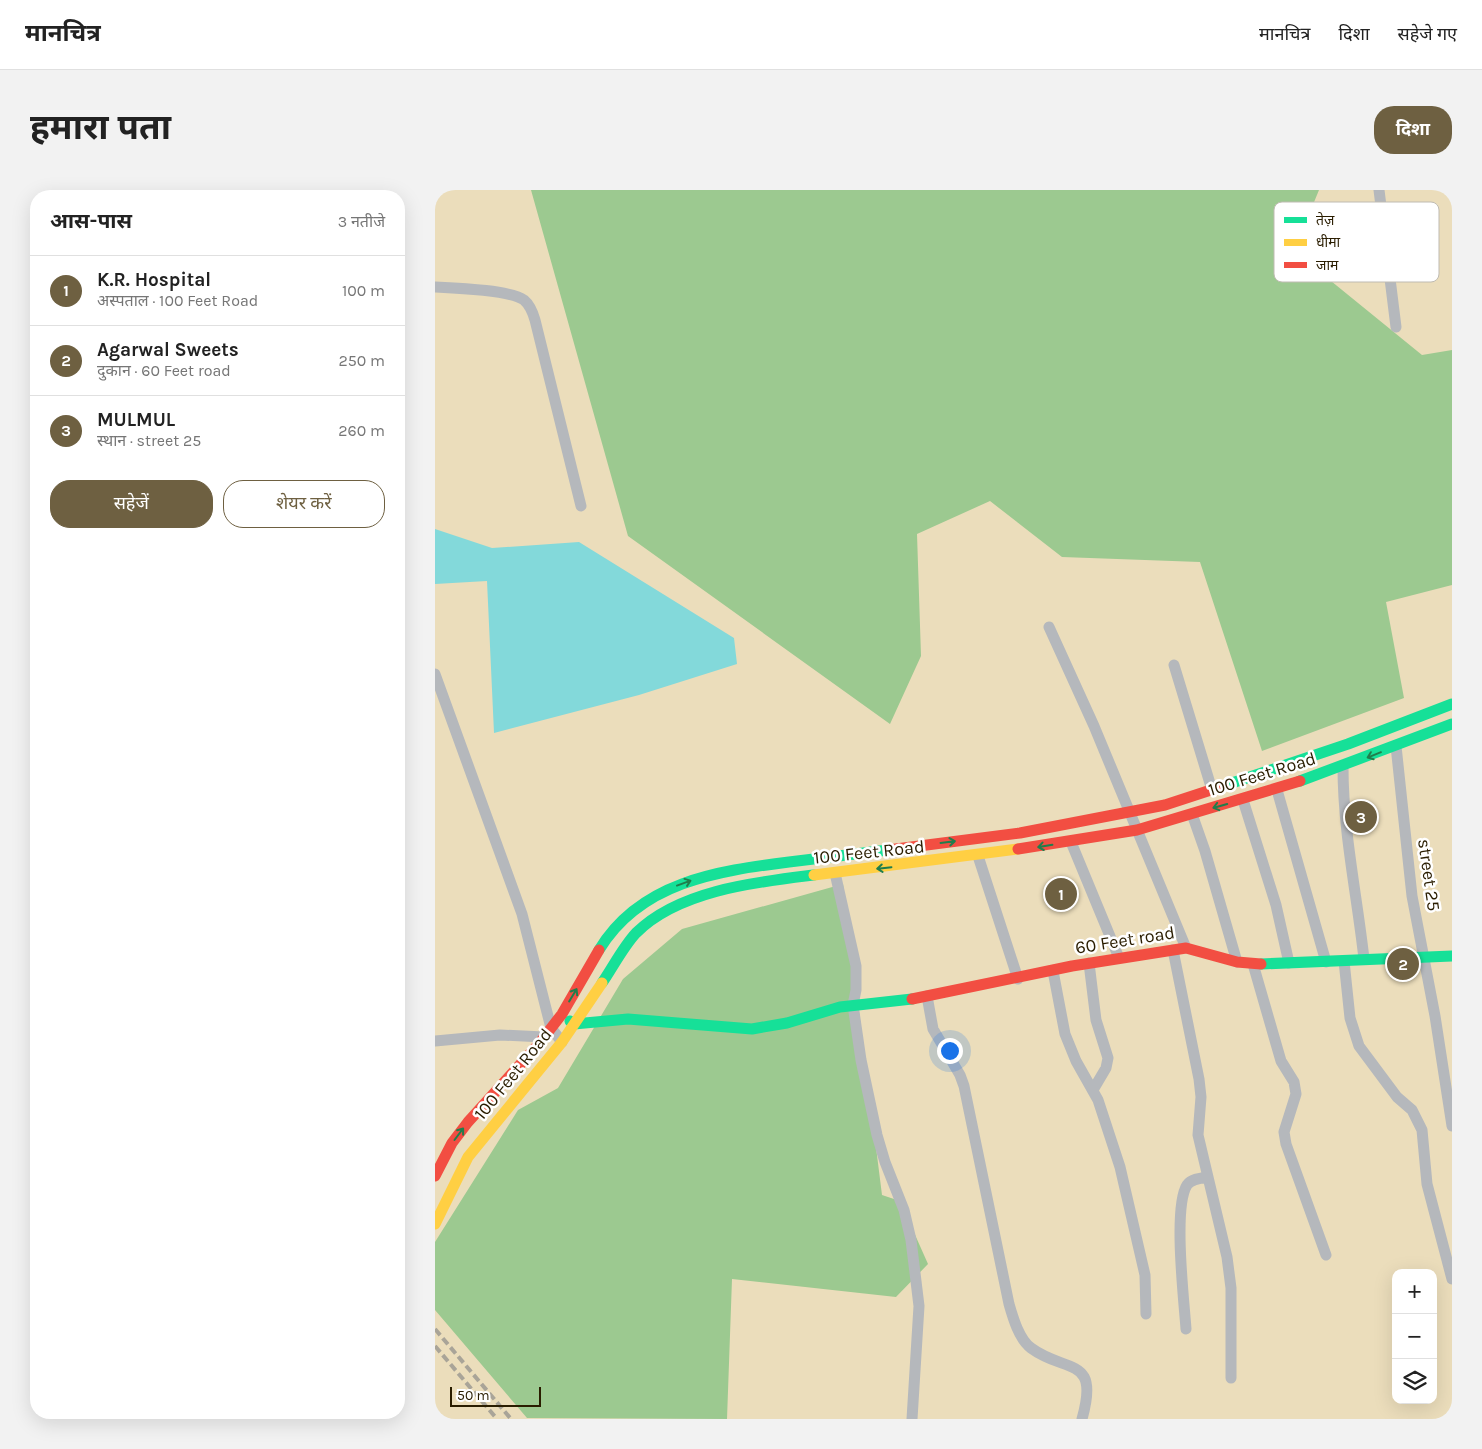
<!DOCTYPE html>
<html lang="hi">
<meta charset="utf-8">
<style>
:root{--surface:#fff;--page:#f2f2f2;--text:#222;--muted:#767676;--line:#e0e0e0;--accent:#6e6041}
body{margin:0;font-family:Karla,"Noto Sans Devanagari",sans-serif;background:var(--page);color:var(--text)}
.controls{position:absolute;right:15px;bottom:15px;display:grid;overflow:hidden;border-radius:10px;box-shadow:0 5px 20px #0002}
.controls button{width:45px;height:45px;display:grid;place-items:center;padding:0;border:0;border-bottom:1px solid var(--line);background:var(--surface);color:var(--text);font:25px sans-serif}
.scale{position:absolute;left:15px;bottom:12px;width:91px;box-sizing:border-box;padding-left:5px;border:2px solid #2a1d00;border-top:0;font-size:14px;line-height:18px;white-space:nowrap;color:#2a1d00;-webkit-text-stroke:4px #fff;paint-order:stroke}
.you{position:absolute;left:514px;top:860px;width:18px;height:18px;margin:-12px;border:4px solid #fff;border-radius:50%;background:#1a73e8;box-shadow:0 0 0 8px #1a73e833}
.badge{display:grid;place-items:center;width:32px;height:32px;border-radius:50%;background:var(--accent);color:#fff;font-size:16px;font-weight:700}
.pin{position:absolute;translate:-50% -50%;border:2px solid #fff;box-shadow:0 1px 5px #0006}
.list{margin:0;padding:0;list-style:none}
h2{display:flex;justify-content:space-between;align-items:center;height:65px;margin:0;padding:0 20px;font-size:21px}
h2 small{font-size:16px;font-weight:400;color:var(--muted)}
.list li{display:grid;grid-template-columns:32px 1fr auto;gap:15px;align-items:center;box-sizing:border-box;height:70px;padding:0 20px;border-top:1px solid var(--line)}
.list b{display:block;font-size:19px;white-space:nowrap}
.list p{margin:0;font-size:16px;white-space:nowrap;color:var(--muted)}
.list em{font-size:16px;font-style:normal;color:var(--muted)}
.actions{display:flex;gap:10px;padding:15px 20px}
.actions a{flex:1;padding:11px 0;border:1px solid var(--accent);border-radius:20px;text-align:center;font-size:18px;color:var(--accent)}
.actions .main{background:var(--accent);color:#fff}
.icon{flex:none;width:28px;height:28px;fill:none;stroke:currentColor;stroke-width:2;stroke-linecap:round;stroke-linejoin:round}
.map{position:relative;flex:none;width:1017px;height:1229px;overflow:hidden;border-radius:20px}
header{display:flex;align-items:center;gap:30px;box-sizing:border-box;height:70px;padding:0 25px;background:var(--surface);border-bottom:1px solid var(--line)}
header strong{font-size:24px}
nav{display:flex;gap:28px;margin-inline-start:auto;font-size:18px}
.intro{display:flex;align-items:center;justify-content:space-between;box-sizing:border-box;height:120px;padding:0 30px}
h1{margin:0;font-size:35px}
.button{padding:12px 22px;border-radius:20px;background:var(--accent);color:#fff;font-size:18px;font-weight:700}
main{display:flex;gap:30px;padding:0 30px}
aside{flex:1;background:var(--surface);border-radius:20px;box-shadow:0 5px 20px #0002}
.map>svg:first-child{display:block}
.forest{fill:#9cc990}
.water{fill:#83d9da}
.lines{fill:none;stroke-linecap:round;stroke-linejoin:round}
.street{stroke:#b5b8bc;stroke-width:11}
.fast{stroke:#16e098;stroke-width:11}
.slow{stroke:#ffcf43;stroke-width:11}
.jam{stroke:#f24e42;stroke-width:11}
.rail{stroke:#a9a498;stroke-width:4;stroke-dasharray:8 4;stroke-linecap:butt}
.oneway{stroke:#207e4c}
.labels{text-anchor:middle;dominant-baseline:central;stroke-width:5;stroke-linejoin:round;paint-order:stroke}
.street-label{font-size:18px;fill:#2a1d00;stroke:#fff}
.key{fill:#fff;stroke:#bfbbb2;stroke-width:1}
.key-label{font-size:14px;fill:#2a1d00}
</style>
<header>
<strong>मानचित्र</strong>
<nav><a>मानचित्र</a><a>दिशा</a><a>सहेजे गए</a></nav>
</header>
<div class="intro"><h1>हमारा पता</h1><a class="button">दिशा</a></div>
<main>
<aside>
<h2>आस-पास<small>3 नतीजे</small></h2>
<ul class="list">
<li><span class="badge">1</span><div><b>K.R. Hospital</b><p>अस्पताल · 100 Feet Road</p></div><em>100 m</em></li>
<li><span class="badge">2</span><div><b>Agarwal Sweets</b><p>दुकान · 60 Feet road</p></div><em>250 m</em></li>
<li><span class="badge">3</span><div><b>MULMUL</b><p>स्थान · street 25</p></div><em>260 m</em></li>
</ul>
<div class="actions"><a class="main">सहेजें</a><a>शेयर करें</a></div>
</aside>
<div class="map">
<svg width="1017" height="1229" viewBox="0 0 1017 1229">
<rect width="100%" height="100%" fill="#ebddbb"/>
<path class="forest" d="M96 0H884L875 22 880 78 987 165 1017 160V395L951 412 969 508 827 561 765 372 627 367 555 311 482 344 486 466 455 534 193 346Z
M408 694 447 1005 465 1011 493 1074 461 1107 297 1089 292 1229 92 1228 0 1120V1052L83 920 123 898 188 789 247 739Z"/>
<path class="water" d="M0 339 57 358 144 352 299 448 302 474 204 505 59 543 52 391 0 394Z"/>
<g class="lines">
<path class="street" d="M944 0 961 137
M0 97C19 98 76 100 89 110 95 115 98 123 100 130L146 316
M614 437 659 536 751 758
M739 475 777 600
M0 484 87 724 116 838 127 852
M961 556 977 706 1000 826 1017 936
M908 577C908 642 922 705 929 769
M842 600 891 772
M808 610 841 715 854 773
M757 624 770 661 802 772
M636 652 684 768
M543 666 583 789
M400 683 421 776V800L418 815 426 870 442 945 450 972 469 1020 476 1050 484 1116 477 1229
M738 760 764 889 766 907 763 945 792 1067 796 1098V1188
M909 771 915 828 924 856 962 907 977 920 987 940 992 994 1017 1089
M654 773 661 830 673 868 671 878 658 900
M818 774 846 871 859 892 861 904 849 942 851 954 891 1065
M618 781 630 844 641 871 663 910 685 977 710 1085 711 1124
M492 806 498 839 525 885 529 896 574 1114C578 1128 584 1149 596 1158 631 1184 665 1165 647 1229
M0 851 65 845 109 847
M751 1139C749 1110 738 1017 752 995 756 989 766 988 773 987"/>
<path class="fast" d="M865 591 1017 534
M785 597 913 554 1017 514
M164 760C205 692 282 681 354 672 387 668 420 664 453 660
M826 774 1017 766
M167 793C178 777 188 757 201 743 244 700 322 692 379 685
M135 831 139 834 193 829 317 839 352 833 405 817 477 809"/>
<path class="slow" d="M379 685 583 659
M0 1034 33 967 127 852 167 793"/>
<path class="jam" d="M583 659 702 640 865 591
M453 660 585 643 730 615 785 597
M477 809 637 776 751 758 802 772 826 774
M0 986 17 953 33 932 103 855 127 824 164 760"/>
<path class="rail" d="M0 1139 76 1229
M0 1156 62 1229"/>
</g>
<defs><path id="oneway-shaft" d="M-6 0H5M1.5-3L5.5 0L1.5 3" fill="none" stroke-width="1.6" stroke-linecap="round" stroke-linejoin="round" transform="scale(1.25)"/></defs>
<g class="oneway">
<use href="#oneway-shaft" transform="translate(939 565) rotate(158)"/>
<use href="#oneway-shaft" transform="translate(785 616) rotate(164)"/>
<use href="#oneway-shaft" transform="translate(513 652) rotate(-7)"/>
<use href="#oneway-shaft" transform="translate(610 656) rotate(171)"/>
<use href="#oneway-shaft" transform="translate(449 678) rotate(174)"/>
<use href="#oneway-shaft" transform="translate(249 693) rotate(-20)"/>
<use href="#oneway-shaft" transform="translate(138 805) rotate(-59)"/>
<use href="#oneway-shaft" transform="translate(24 944) rotate(-53)"/>
</g>
<g class="labels">
<g class="street-label">
<text transform="translate(827 584) rotate(-17)">100 Feet Road</text>
<text transform="translate(434 662) rotate(-6)">100 Feet Road</text>
<text transform="translate(994 685) rotate(82)">street 25</text>
<text transform="translate(690 750) rotate(-9)">60 Feet road</text>
<text transform="translate(78 884) rotate(-51)">100 Feet Road</text>
</g>
</g>
<rect x="839" y="12" width="165" height="80" rx="8" class="key"/>
<rect x="849" y="27" width="23" height="6" fill="#16e098"/>
<rect x="849" y="49" width="23" height="7" fill="#ffcf43"/>
<rect x="849" y="72" width="23" height="6" fill="#f24e42"/>
<g class="key-label">
<text x="881" y="35">तेज़</text>
<text x="881" y="57">धीमा</text>
<text x="881" y="80">जाम</text>
</g>
</svg>
<div class="controls">
<button>+</button>
<button>−</button>
<button><svg class="icon" aria-label="layers" viewBox="0 0 24 24"><path d="M12 4l9 5-9 5-9-5zM3 14l9 5 9-5"/></svg></button>
</div>
<div class="scale">50 m</div>
<div class="you"></div>
<div class="pin badge" style="left:626px;top:704px">1</div>
<div class="pin badge" style="left:968px;top:774px">2</div>
<div class="pin badge" style="left:926px;top:627px">3</div>
</div>
</main>
